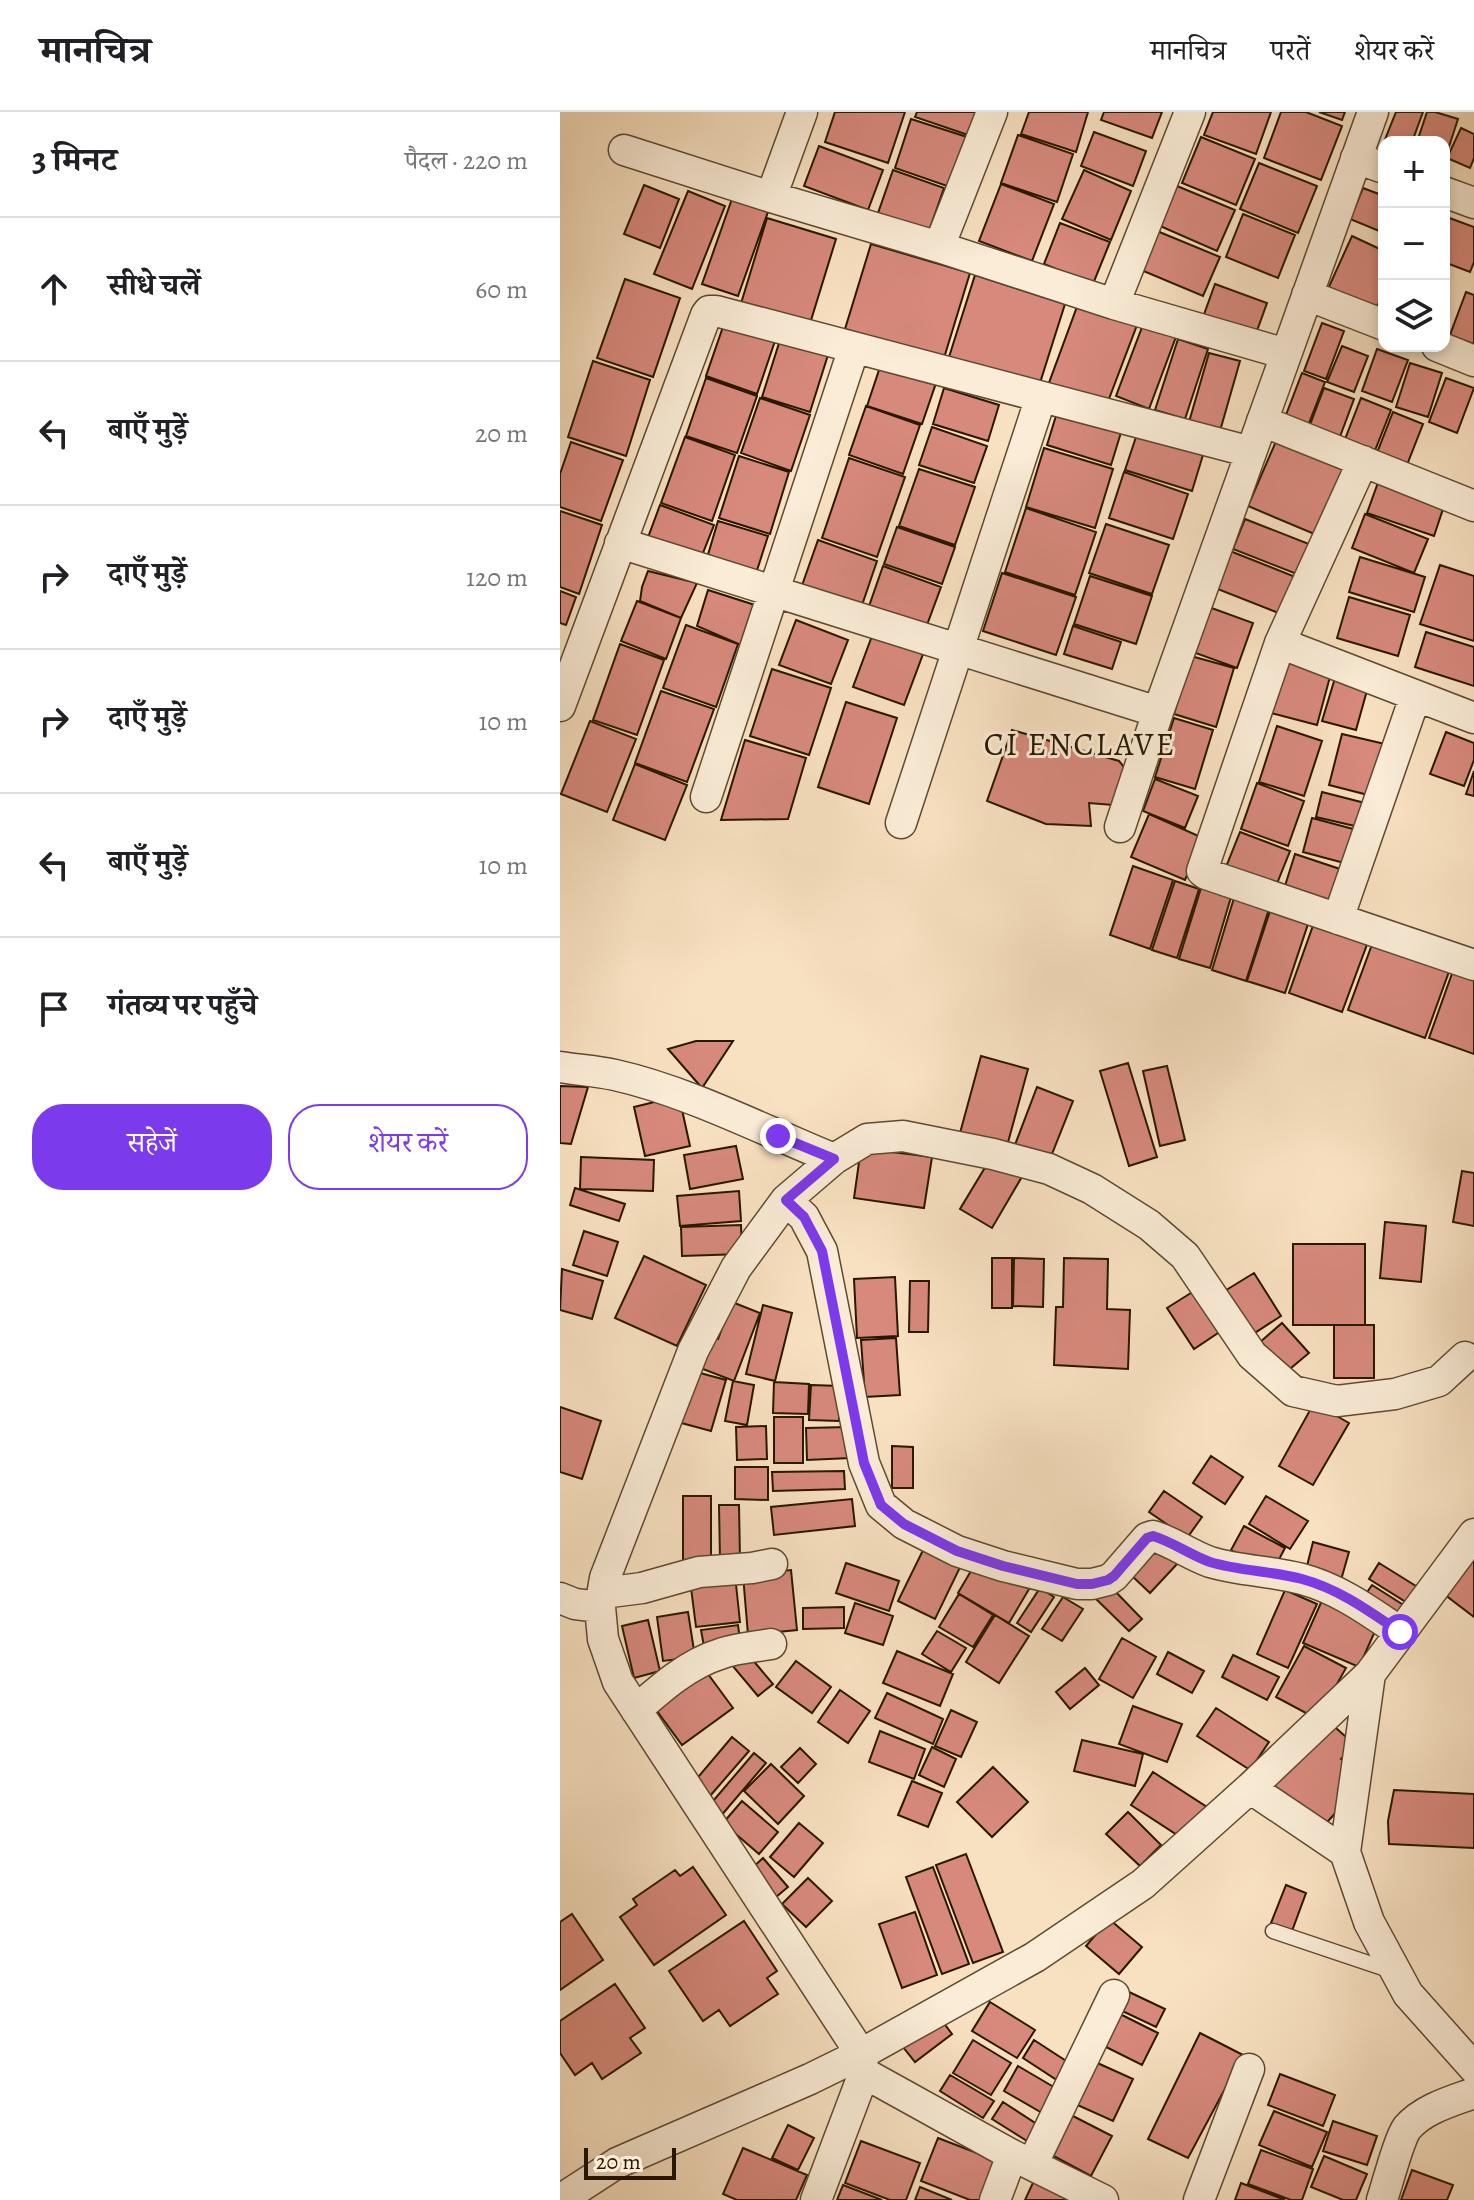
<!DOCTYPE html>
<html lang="hi">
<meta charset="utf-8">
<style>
:root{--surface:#fff;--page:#f2f2f2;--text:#202124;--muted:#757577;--line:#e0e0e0;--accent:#7c3aed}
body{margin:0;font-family:Alegreya,"Noto Serif Devanagari",serif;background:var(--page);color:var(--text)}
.controls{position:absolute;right:24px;top:24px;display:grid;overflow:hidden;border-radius:16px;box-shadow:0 4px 12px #0003}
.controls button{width:72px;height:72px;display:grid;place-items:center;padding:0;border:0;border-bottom:2px solid var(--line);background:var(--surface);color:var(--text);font:40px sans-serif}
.scale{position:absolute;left:24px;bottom:20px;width:92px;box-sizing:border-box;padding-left:8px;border:4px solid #291700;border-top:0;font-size:22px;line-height:28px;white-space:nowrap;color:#291700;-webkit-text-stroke:6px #faecd7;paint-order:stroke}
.stop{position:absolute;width:24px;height:24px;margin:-18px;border:6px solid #7c3aed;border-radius:50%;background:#fff}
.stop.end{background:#7c3aed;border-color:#fff;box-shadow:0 2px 8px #0008}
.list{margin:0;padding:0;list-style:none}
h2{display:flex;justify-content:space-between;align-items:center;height:104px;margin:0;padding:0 32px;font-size:34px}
h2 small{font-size:26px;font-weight:400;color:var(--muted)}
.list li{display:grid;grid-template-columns:52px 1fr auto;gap:24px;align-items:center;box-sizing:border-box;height:144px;padding:0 32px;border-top:2px solid var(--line)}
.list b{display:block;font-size:30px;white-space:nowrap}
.list em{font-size:26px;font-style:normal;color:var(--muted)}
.actions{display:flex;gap:16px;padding:24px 32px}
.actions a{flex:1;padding:18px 0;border:2px solid var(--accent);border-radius:32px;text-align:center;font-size:28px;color:var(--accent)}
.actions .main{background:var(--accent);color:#fff}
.icon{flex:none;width:44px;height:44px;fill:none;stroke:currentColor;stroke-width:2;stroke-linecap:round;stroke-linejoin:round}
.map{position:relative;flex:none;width:914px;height:2088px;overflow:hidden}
header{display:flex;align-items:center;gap:48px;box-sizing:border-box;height:112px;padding:0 40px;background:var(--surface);border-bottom:2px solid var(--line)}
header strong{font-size:38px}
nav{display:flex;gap:44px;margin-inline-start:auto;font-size:28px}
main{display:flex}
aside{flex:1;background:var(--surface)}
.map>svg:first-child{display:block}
.building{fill:#d7897c;stroke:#291700;stroke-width:2}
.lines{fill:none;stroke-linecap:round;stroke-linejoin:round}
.service-casing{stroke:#5d4a30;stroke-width:17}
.minor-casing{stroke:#5d4a30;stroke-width:33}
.service{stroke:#faecd7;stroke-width:14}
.minor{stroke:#faecd7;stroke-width:30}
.route{stroke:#7c3aed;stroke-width:10}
.labels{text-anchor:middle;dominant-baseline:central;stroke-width:6;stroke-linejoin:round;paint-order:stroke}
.neighbourhood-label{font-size:32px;letter-spacing:2px;fill:#291700;stroke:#faecd7}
</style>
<header>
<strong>मानचित्र</strong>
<nav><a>मानचित्र</a><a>परतें</a><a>शेयर करें</a></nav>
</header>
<main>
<aside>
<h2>3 मिनट<small>पैदल · 220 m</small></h2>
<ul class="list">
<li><svg class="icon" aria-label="ahead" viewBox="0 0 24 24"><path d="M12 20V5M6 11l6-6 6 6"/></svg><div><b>सीधे चलें</b></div><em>60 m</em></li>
<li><svg class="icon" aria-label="left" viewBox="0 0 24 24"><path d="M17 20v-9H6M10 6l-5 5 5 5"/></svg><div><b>बाएँ मुड़ें</b></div><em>20 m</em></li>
<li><svg class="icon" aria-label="right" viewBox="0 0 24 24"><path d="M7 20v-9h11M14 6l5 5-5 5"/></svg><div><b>दाएँ मुड़ें</b></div><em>120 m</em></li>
<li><svg class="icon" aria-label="right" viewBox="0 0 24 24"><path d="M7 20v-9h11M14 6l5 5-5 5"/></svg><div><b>दाएँ मुड़ें</b></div><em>10 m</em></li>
<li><svg class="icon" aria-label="left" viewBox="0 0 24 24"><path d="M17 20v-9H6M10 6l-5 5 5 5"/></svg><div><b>बाएँ मुड़ें</b></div><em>10 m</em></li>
<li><svg class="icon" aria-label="arrive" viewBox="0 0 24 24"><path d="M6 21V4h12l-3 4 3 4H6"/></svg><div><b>गंतव्य पर पहुँचे</b></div></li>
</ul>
<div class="actions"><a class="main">सहेजें</a><a>शेयर करें</a></div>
</aside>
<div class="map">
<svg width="914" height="2088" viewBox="0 0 914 2088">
<rect width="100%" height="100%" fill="#f8e1c1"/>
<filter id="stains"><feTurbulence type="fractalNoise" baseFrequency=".0025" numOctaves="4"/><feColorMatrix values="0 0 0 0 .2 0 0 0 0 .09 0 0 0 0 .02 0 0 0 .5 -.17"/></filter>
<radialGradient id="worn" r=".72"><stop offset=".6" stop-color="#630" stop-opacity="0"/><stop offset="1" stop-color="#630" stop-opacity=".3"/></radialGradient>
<path class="building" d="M275 0H345L328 51 265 30Z
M357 0H419L411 24 355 5Z
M469 0H528L516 40 461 22Z
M544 0H602L592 26 541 8Z
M653 0H711L696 42 644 23Z
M721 0H746L782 14 761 68 704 46Z
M759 0H785L782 8Z
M836 0H863L852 30H824Z
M867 0H875L898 7 884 50V30H857Z
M351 7 407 25 390 75 335 56Z
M901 16 914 22V46L910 56 887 46Z
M534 20 586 39 573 74 521 54Z
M458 23 513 42 497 90 441 71Z
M641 25 695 47 676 93 622 71Z
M259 34 323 58 308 98 244 74Z
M699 51 757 74 738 121 680 97Z
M333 58 384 76 368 122 317 104Z
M524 58 571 79 551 128 502 107Z
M441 72 494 92 472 149 419 129Z
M84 73 119 87 100 136 64 122Z
M617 74 675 98 657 139 600 114Z
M803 76 824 84V121L790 107Z
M128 79 165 94 132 177 94 162Z
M173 84 209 97 178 184 142 172Z
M683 102 735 123 718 166 666 145Z
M884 104 914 115V150L910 160 884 150Z
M207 106 276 127 248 218 179 198Z
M500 111 550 130 533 172 484 152Z
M597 119 660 145 643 184 581 158Z
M792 124 824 139V180L814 201 767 179Z
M311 132 410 161 384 246 285 217Z
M415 163 505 192 479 274 389 245Z
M65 167 120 186 93 265 37 246Z
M655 172 707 191 694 227 642 208Z
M906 180 914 183V232L890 223Z
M518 192 577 213 544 300 486 279Z
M165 209 216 226 197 282 146 264Z
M584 210 617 222 589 297 556 284Z
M762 211 784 219 766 267 744 259Z
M618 227 648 237 625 307 595 298Z
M220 228 268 243 250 300 202 285Z
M782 234 808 244 794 280 767 270Z
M817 237 848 248 832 290 802 279Z
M649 241 680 249 660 319 629 310Z
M33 249 90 268 66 344 8 325Z
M850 251 882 261 868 305 836 295Z
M321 252 376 271 362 312 307 294Z
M742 261 765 270 744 324 721 316Z
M146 266 197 284 177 341 126 324Z
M886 266 914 276 897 321 869 310Z
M384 276 439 293 428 329 373 312Z
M764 276 794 287 778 330 748 318Z
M200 286 250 303 231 359 181 341Z
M801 286 831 298 812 346 782 335Z
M306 294 360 313 343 362 289 343Z
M499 294 563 314 551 353 487 333Z
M833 300 863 312 845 358 815 346Z
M372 315 427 334 414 371 359 353Z
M577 322 643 343 632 379 565 358Z
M125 325 175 343 152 409 101 391Z
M717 327 788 357 759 424 688 394Z
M11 330 63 348 41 409 0 395V362Z
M484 336 553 357 535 416 466 395Z
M179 344 229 360 210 422 159 406Z
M289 346 345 365 317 445 262 426Z
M359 357 415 375 395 433 339 414Z
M564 360 628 382 613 427 549 406Z
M820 365 886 388 874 424 807 401Z
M100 393 154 413 139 451 86 431Z
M466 396 536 420 515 483 445 460Z
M0 399 42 413 19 482 0 475Z
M805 402 868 427 854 461 792 436Z
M685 407 754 434 742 464 673 437Z
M158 409 208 424 193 471 144 456Z
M546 412 609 433 592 482 529 461Z
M337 415 395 435 382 472 324 452Z
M258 428 317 449 300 499 240 479Z
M670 439 743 468 729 505 655 476Z
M800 445 865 465 854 500 789 480Z
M880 453 914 464V529L860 512Z
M323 454 381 475 364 521 307 500Z
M88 459 137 471 121 506 80 489 82 475Z
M442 461 516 485 496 543 423 519Z
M530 464 592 484 576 532 514 512Z
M148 478 198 494 183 534 137 514Z
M0 479 16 485 6 513 0 511Z
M789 485 850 503 838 544 777 526Z
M77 489 121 506 106 547 61 529Z
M646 494 693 511 677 556 630 539Z
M236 508 288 528 271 572 219 553Z
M126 513 178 532 156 595 103 576Z
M513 514 561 530 552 557 504 542Z
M866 520 914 535V574L855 555Z
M312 524 363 542 344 593 293 575Z
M60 532 104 548 77 623 33 608Z
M631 544 674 556 656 615 614 602Z
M725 548 771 561 757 613 711 601Z
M212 557 271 576 249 643 190 624Z
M775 566 808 575 796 618 762 609Z
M101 579 154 597 127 670 75 651Z
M286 590 337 606 309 692 258 675Z
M614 606 653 618 635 677 595 665Z
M30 609 76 627 47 700 1 682Z
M717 614 762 629 744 684 699 670Z
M452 618 559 649 569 661 553 693 529 691 531 714 486 712 427 689Z
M886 620 914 631V648L904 674 870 662Z
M782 622 825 632 812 684 769 673Z
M185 628 246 646 228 707 161 708Z
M75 652 127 673 105 728 53 708Z
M914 659V684L906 682Z
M595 667 638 684 625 716 583 699Z
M697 671 744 689 728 734 681 717Z
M762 680 805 691 799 715 756 705Z
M589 702 643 726 625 768 571 745Z
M752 706 797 718 788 752 743 740Z
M680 720 730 739 716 774 666 755Z
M735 742 789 760 778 794 724 777Z
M573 754 613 768 590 837 550 823Z
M615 769 639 777 617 846 592 838Z
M641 776 671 785 650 856 619 847Z
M674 786 709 797 686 869 652 858Z
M711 796 749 809 725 881 687 869Z
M755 808 809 827 782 900 729 881Z
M814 827 891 854 865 926 788 898Z
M894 856 914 863V942L869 926Z
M136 929H173L142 976 108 937Z
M421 944 468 957 447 1034 400 1021Z
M568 951 597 1045 569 1054 540 959Z
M607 954 625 1028 600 1034 583 959Z
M0 974 28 975 11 1032 0 1031Z
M477 975 513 989 488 1052 453 1038Z
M119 984 130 1034 85 1044 74 995Z
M176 1034 183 1067 130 1077 124 1043Z
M301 1036 372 1045 364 1096 294 1086Z
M432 1044 463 1063 432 1116 400 1097Z
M21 1045 94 1048 93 1079 20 1077Z
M902 1059 914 1061V1114L893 1110Z
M15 1076 65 1092 59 1109 10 1093Z
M179 1079 181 1109 120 1114 117 1084Z
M825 1110 866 1114 861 1170 820 1166Z
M181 1113 182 1142 122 1144 121 1115Z
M24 1119 58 1130 47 1164 13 1153Z
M733 1132H805V1213H733Z
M84 1144 146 1173 117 1234 55 1206Z
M432 1146H452V1196H432Z
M454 1146 484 1147 483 1195 453 1194Z
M504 1146 548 1147 547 1197 570 1198 568 1257 494 1253 496 1195H503Z
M2 1157 43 1169 32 1207 0 1198Z
M694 1161 721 1204 690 1224 663 1180Z
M335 1165 338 1224 297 1226 294 1167Z
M350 1169H369L368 1220H349Z
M634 1179 661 1219 634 1237 607 1196Z
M172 1190 200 1201 174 1269 135 1254 147 1223 158 1227Z
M203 1193 232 1201 215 1269 186 1262Z
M722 1211 749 1241 725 1261 699 1231Z
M774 1213H814V1266H774Z
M336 1226 340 1283 305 1285 301 1228Z
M129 1258 166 1268 151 1319 114 1309Z
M173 1269 194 1273 187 1313 165 1309Z
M214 1270 249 1272 248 1302 213 1301Z
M251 1273 280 1274 279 1309 249 1308Z
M754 1291 789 1311 753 1373 719 1354Z
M0 1295 41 1309 22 1367 0 1360Z
M214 1305H243V1351H214Z
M206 1314 207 1347 177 1348 176 1315Z
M289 1315 290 1346 247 1348 246 1316Z
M332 1334 353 1335V1376H332Z
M651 1344 683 1365 665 1392 633 1371Z
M175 1355H208V1388L175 1387Z
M284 1359 285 1377 213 1379 212 1360Z
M604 1379 642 1405 627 1426 589 1400Z
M123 1384H151V1447L123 1448Z
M706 1384 748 1409 730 1437 689 1412Z
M292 1387 295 1414 214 1423 211 1395Z
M159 1393H179L180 1448H160Z
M684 1414 725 1436 712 1461 671 1438Z
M368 1428 405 1445 375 1507 338 1489Z
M914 1428V1505L876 1476Z
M753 1430 789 1440 779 1475 744 1466Z
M599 1433 618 1451 590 1481 571 1463Z
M418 1447 469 1477 449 1511 398 1481Z
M286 1451 339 1469 329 1499 276 1481Z
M819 1451 864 1479 854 1495 809 1467Z
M231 1458 237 1518 188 1523 183 1463Z
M175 1463 180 1510 136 1515 130 1468Z
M812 1473 845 1494 834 1510 801 1489Z
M550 1474 582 1507 569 1519 536 1487Z
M480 1476 494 1485 471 1520 457 1511Z
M725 1478 757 1492 728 1556 697 1542Z
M399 1482 433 1503 413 1535 379 1515Z
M764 1484 820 1508 799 1555 743 1531Z
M503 1485 523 1497 502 1529 482 1517Z
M295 1491 333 1504 323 1533 285 1521Z
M284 1495V1516L243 1517V1496Z
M128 1500 135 1545 103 1549 97 1505Z
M435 1503 469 1524 439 1571 406 1550Z
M88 1508 100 1559 74 1566 62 1514Z
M178 1513 181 1535 145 1540 141 1518Z
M377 1519 406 1536 391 1560 362 1542Z
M562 1526 596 1545 573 1586 539 1567Z
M744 1534 786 1556 757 1607 716 1585Z
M337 1539 393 1562 380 1594 323 1571Z
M186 1540 213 1572 198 1584 171 1552Z
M608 1540 644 1559 632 1581 597 1562Z
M673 1543 719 1565 707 1588 662 1565Z
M236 1549 271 1575 252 1601 216 1575Z
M525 1556 539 1573 510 1597 496 1580Z
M145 1558 173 1596 122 1633 94 1595Z
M280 1578 310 1599 288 1631 258 1610Z
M327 1581 383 1607 373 1632 315 1606Z
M573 1594 622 1612 607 1650 559 1632Z
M656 1596 709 1630 690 1658 637 1624Z
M391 1598 417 1610 401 1645 375 1634Z
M767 1608 795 1633 781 1647 795 1658 778 1677 788 1687 760 1718 706 1673Z
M320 1619 365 1637 354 1667 309 1650Z
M172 1625 189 1639 150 1684 134 1670Z
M522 1628 583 1642 575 1674 514 1659Z
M372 1635 396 1647 384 1675 359 1663Z
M240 1636 256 1652 238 1671 221 1655Z
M194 1641 206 1651 160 1705 148 1695Z
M211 1652 244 1684 218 1712 184 1679Z
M433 1655 468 1690 432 1725 397 1690Z
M593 1660 647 1695 625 1728 571 1693Z
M352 1669 382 1681 368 1715 338 1703Z
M834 1678 914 1682V1736L829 1732 828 1709Z
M182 1689 218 1720 199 1742 163 1711Z
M568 1700 601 1733 580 1754 546 1722Z
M239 1711 263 1731 234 1765 210 1745Z
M406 1742 443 1840 413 1851 376 1753Z
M203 1746 228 1775 216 1785 191 1757Z
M133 1755 166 1803 94 1853 60 1805 77 1793 73 1787 115 1758 120 1764Z
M373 1755 409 1852 382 1862 346 1765Z
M248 1766 272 1789 246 1815 222 1792Z
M726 1773 746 1781 732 1819 711 1811Z
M355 1800 377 1863 342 1876 319 1812Z
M12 1802 43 1848 0 1878V1810Z
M549 1807 582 1835 559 1862 526 1834Z
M184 1809 217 1859 207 1866 218 1882 170 1914 159 1898 143 1909 109 1859Z
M55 1872 85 1916 70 1926 81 1941 42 1967 32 1951 15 1963 0 1941V1909Z
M567 1879 605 1897 596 1915 558 1897Z
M430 1890 475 1918 457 1946 412 1919Z
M556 1900 598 1921 582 1953 540 1932Z
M377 1902 392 1922 355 1950 339 1930Z
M640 1921 683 1943 628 2046 588 2027Z
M413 1928 451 1951 431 1983 393 1961Z
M474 1928 517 1956 506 1974 463 1946Z
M533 1949 573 1967 553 2009 513 1991Z
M458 1954 504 1981 489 2005 444 1979Z
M720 1962 775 1983 763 2014 708 1993Z
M390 1963 434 1989 423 2006 380 1979Z
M443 1990 486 2018 475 2034 432 2007Z
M714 1999 767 2020 752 2055 699 2033Z
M509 2002 552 2024 531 2064 488 2041Z
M773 2009 817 2024 807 2053 763 2039Z
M228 2013 254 2026 238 2058 212 2046Z
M378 2026 443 2051 429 2088H410L361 2069Z
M301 2029 360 2051 346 2088H330L285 2071Z
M183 2036 247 2063 236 2088H177L163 2082Z
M701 2038 753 2057 742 2088H731L688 2072Z
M764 2044 807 2062 796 2088H783L751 2075Z
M852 2058 893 2073 887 2088H841Z
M477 2062 533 2088H465Z
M681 2071 725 2088H675Z
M283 2073 322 2088H277Z
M360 2075 392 2088H355Z"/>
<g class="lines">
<g class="service-casing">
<path id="service" d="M713 1819 832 1859"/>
</g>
<g class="minor-casing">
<path id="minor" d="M64 38 211 85 379 135 554 192 726 242
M796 46 824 56
M884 80 914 91
M211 85 242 0
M379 135 432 0
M747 183 824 213
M554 192 630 0
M877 234 914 249
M702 309 914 394
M803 349 720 531 642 759 646 762 914 853
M60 431 598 600
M720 531 914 606
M0 594 146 203 149 199H156L691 340
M146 685 294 236
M341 711 481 285
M560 715 598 600 813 0
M778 807 855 585
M0 955C18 958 37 959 55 963 127 979 205 1019 274 1047
M226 1088 244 1105 262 1139 304 1351 321 1393 344 1412 397 1439 443 1454 517 1472H532L548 1468 554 1464 587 1426 593 1424C613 1430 630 1443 650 1450 680 1459 712 1459 742 1467 779 1477 809 1499 840 1520
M43 1481 82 1476 139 1460 192 1456 212 1452
M0 1486 15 1492 40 1495
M76 1598C101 1576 128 1552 160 1542 176 1536 194 1535 211 1532
M690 1676 785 1740 809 1810 848 1882 914 1956
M785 1740 810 1562
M304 1961 452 2043 543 2088
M472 2053 554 1883
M0 2088 57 2051 250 1967 301 1942 475 1845 583 1772 690 1676 810 1562 914 1422
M256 2088 304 1961 301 1942 58 1570 43 1527 40 1495 45 1466 133 1239 176 1156 226 1088 274 1047 307 1027 343 1024 433 1042 489 1057 532 1077 589 1113 625 1144 692 1243 733 1279 777 1289 835 1282 879 1269 905 1245
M435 2088 452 2043
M639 2088 689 1957
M822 2088C827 2073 839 2027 847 2016 863 1997 892 1989 914 1981"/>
</g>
<use href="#service" class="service"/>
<use href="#minor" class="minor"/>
</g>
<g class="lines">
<path class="route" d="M218 1024 274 1047 226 1088 244 1105 262 1139 304 1351 321 1393 344 1412 397 1439 443 1454 517 1472H532L548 1468 554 1464 587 1426 593 1424C613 1430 630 1443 650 1450 680 1459 711 1459 742 1467 779 1477 809 1499 840 1520"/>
</g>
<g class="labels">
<g class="neighbourhood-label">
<text x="520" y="632">CI ENCLAVE</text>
</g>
</g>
<rect width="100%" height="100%" filter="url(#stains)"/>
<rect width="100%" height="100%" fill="url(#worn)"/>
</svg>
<div class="controls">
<button>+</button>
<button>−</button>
<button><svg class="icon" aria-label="layers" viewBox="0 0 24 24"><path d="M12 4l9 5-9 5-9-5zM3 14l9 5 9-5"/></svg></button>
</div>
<div class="scale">20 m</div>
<div class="stop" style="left:840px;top:1520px"></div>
<div class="stop end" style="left:218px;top:1024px"></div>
</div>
</main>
